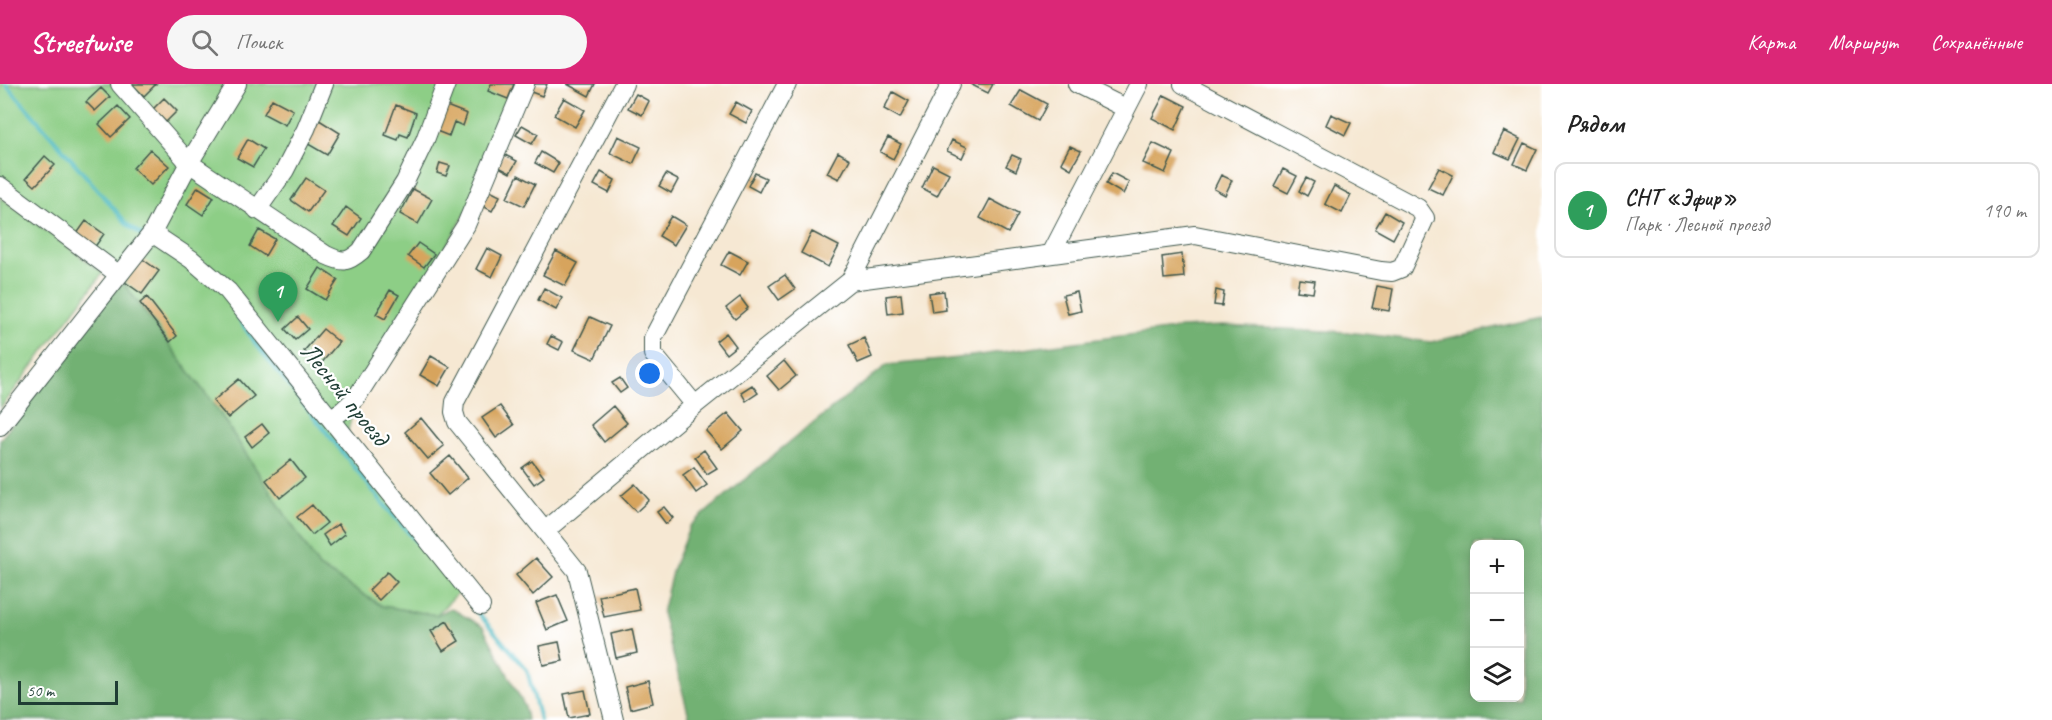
<!DOCTYPE html>
<html lang="ru">
<meta charset="utf-8">
<style>
:root{--surface:#fff;--page:#f6f6f6;--text:#222;--muted:#767676;--line:#e0e0e0;--accent:#db2777}
body{margin:0;font-family:Caveat,sans-serif;background:var(--page);color:var(--text)}
.controls{position:absolute;right:18px;bottom:18px;display:grid;overflow:hidden;border-radius:12px;box-shadow:0 3px 15px #0003}
.controls button{width:54px;height:54px;display:grid;place-items:center;padding:0;border:0;border-bottom:2px solid var(--line);background:var(--surface);color:var(--text);font:30px sans-serif}
.scale{position:absolute;left:18px;bottom:15px;width:100px;box-sizing:border-box;padding-left:6px;border:3px solid #1f3d34;border-top:0;font-size:16px;line-height:21px;white-space:nowrap;color:#1f3d34;-webkit-text-stroke:4px #fff;paint-order:stroke}
.you{position:absolute;left:650px;top:290px;width:21px;height:21px;margin:-15px;border:4px solid #fff;border-radius:50%;background:#1a73e8;box-shadow:0 0 0 9px #1a73e833}
.badge{display:grid;place-items:center;width:39px;height:39px;border-radius:50%;background:var(--accent);color:#fff;font-size:20px;font-weight:700}
.pin{position:absolute;translate:-50% -50px;filter:drop-shadow(0 2px 3px #0008)}
.pin::after{content:'';position:absolute;top:32px;width:21px;height:18px;background:inherit;clip-path:polygon(0 0,100% 0,50% 100%)}
.list{margin:0;padding:0;list-style:none}
h2{display:flex;justify-content:space-between;align-items:center;height:78px;margin:0;padding:0 24px;font-size:26px}
h2 small{font-size:20px;font-weight:400;color:var(--muted)}
.list li{display:grid;grid-template-columns:39px 1fr auto;gap:18px;align-items:center;box-sizing:border-box;height:96px;margin:0 12px 12px;padding:0 12px;border:2px solid var(--line);border-radius:12px}
.list b{display:block;font-size:22px;white-space:nowrap}
.list p{margin:0;font-size:20px;white-space:nowrap;color:var(--muted)}
.list em{font-size:20px;font-style:normal;color:var(--muted)}
.icon{flex:none;width:33px;height:33px;fill:none;stroke:currentColor;stroke-width:2;stroke-linecap:round;stroke-linejoin:round}
.map{position:relative;flex:none;width:1542px;height:636px;overflow:hidden}
header{display:flex;align-items:center;gap:36px;box-sizing:border-box;height:84px;padding:0 30px;background:var(--accent);color:#fff}
header strong{font-size:28px}
nav{display:flex;gap:33px;margin-inline-start:auto;font-size:21px}
.search{width:420px;height:54px;background:var(--page);display:flex;align-items:center;gap:15px;box-sizing:border-box;padding:0 21px;border-radius:33px;color:var(--muted);font-size:22px}
main{display:flex}
aside{flex:1;background:var(--surface)}
.map>svg:first-child{display:block}
.green{fill:#8dce86;stroke:#56865d;stroke-width:1.5}
.forest{fill:#72b173;stroke:#487754;stroke-width:1.5;fill-rule:evenodd}
.lines{fill:none;stroke-linecap:round;stroke-linejoin:round}
.stream{stroke:#4ab9c2;stroke-width:4}
.building{fill:#d7a45d}
.minor-casing{stroke:#3f574c;stroke-width:20}
.minor{stroke:#fff;stroke-width:18}
.labels{text-anchor:middle;dominant-baseline:central;stroke-width:4.5;stroke-linejoin:round;paint-order:stroke}
.street-label{font-size:26px;fill:#1f3d34;stroke:#fff}
</style>
<header>
<strong>Streetwise</strong>
<div class="search"><svg class="icon" aria-label="search" viewBox="0 0 24 24"><circle cx="10" cy="10" r="6"/><path d="M15 15l6 6"/></svg>Поиск</div>
<nav><a>Карта</a><a>Маршрут</a><a>Сохранённые</a></nav>
</header>
<main>
<div class="map">
<svg width="1542" height="636" viewBox="0 0 1542 636">
<rect width="100%" height="100%" fill="#fff"/>
<filter id="ink" filterUnits="userSpaceOnUse"><feTurbulence type="fractalNoise" baseFrequency=".0167" numOctaves="2"/><feDisplacementMap in="SourceGraphic" scale="12" xChannelSelector="R" yChannelSelector="G"/><feConvolveMatrix kernelMatrix="1 2 1 2 8 2 1 2 1" color-interpolation-filters="sRGB"/></filter>
<filter id="wash" filterUnits="userSpaceOnUse"><feTurbulence type="fractalNoise" baseFrequency=".008" numOctaves="4" result="noise"/><feDisplacementMap in="SourceGraphic" scale="24" xChannelSelector="R" yChannelSelector="G"/><feGaussianBlur stdDeviation="1.35" result="paint"/><feColorMatrix in="noise" values="0 0 0 0 0 0 0 0 0 0 0 0 0 0 0 0 0 1.4 0 .05"/><feComposite in="paint" operator="in"/></filter>
<g filter="url(#wash)">
<rect width="100%" height="100%" fill="#f6e8d3"/>
<path class="green" d="M0 0H525L490 89 356 313 346 355 465 502 436 531 382 522 319 483 219 328 122 197 0 102Z
M0 113 103 189 0 325Z"/>
<path class="forest" d="M122 197 219 328 319 483 382 522 436 531 451 524 483 543 525 623 527 636H0V356Z
M1542 233V636H690L662 529 673 484 690 442 777 368 887 281 942 276 1181 244 1224 242 1347 248 1431 258ZM1520 460V614H1474V460Z"/>
<g class="lines">
<path class="stream" d="M6 0 129 142 144 152
M237 232 255 259 387 424 433 477
M477 528 527 586 540 636"/>
</g>
<g id="blocks">
<path class="building" d="M132 0H156L144 12Z
M491 0H514L508 15 488 7Z
M534 0H547L542 12 531 8Z
M567 0H595L589 12Z
M970 0H993L988 9Z
M101 4 110 13 95 27 86 18Z
M1021 6 1047 20 1038 37 1011 22Z
M893 8 909 17 900 34 884 25Z
M636 10 649 17 642 31 628 24Z
M1164 11 1186 22 1175 46 1152 34Z
M164 14 177 27 166 38 153 25Z
M564 14 585 26 575 43 554 31Z
M272 15 293 26 285 41 264 30Z
M736 18 752 27 746 39 729 30Z
M396 21 416 29 408 53 400 50 398 56 385 51Z
M444 21 467 30 463 42 454 38 449 52 434 46Z
M118 22 130 35 111 53 99 40Z
M1331 30 1351 39 1345 51 1326 41Z
M316 34 340 49 327 71 303 57Z
M522 41 538 50 532 60 516 51Z
M1504 47 1520 55 1510 75 1494 68Z
M618 52 641 63 633 80 610 69Z
M888 53 901 60 893 75 880 68Z
M248 55 264 65 253 83 237 74Z
M952 56 967 63 962 74 947 67Z
M1153 59 1174 69 1165 89 1143 79Z
M1524 59 1537 65 1527 86 1514 80Z
M1070 62 1081 67 1071 85 1061 79Z
M150 65 169 82 151 101 133 84Z
M541 68 559 79 553 89 535 79Z
M838 68 850 75 839 95 827 89Z
M503 70 517 77 510 89 497 82Z
M1012 71 1021 75 1016 87 1006 82Z
M45 72 55 81 35 102 26 94Z
M440 79 450 82 446 92 437 89Z
M933 81 949 89 937 112 922 104Z
M1439 84 1453 91 1443 111 1428 104Z
M1283 85 1297 92 1288 109 1274 102Z
M601 88 615 96 609 109 594 101Z
M755 89 766 94 759 108 748 102Z
M1112 89 1129 98 1123 110 1106 100Z
M666 90 678 96 671 109 659 102Z
M518 91 535 100 524 122 507 114Z
M1221 91 1232 96 1225 111 1214 105Z
M306 94 324 106 308 128 291 116Z
M1306 94 1314 98 1307 112 1299 107Z
M1334 102 1351 111 1342 129 1325 120Z
M198 103 214 113 203 131 187 120Z
M413 105 432 115 418 140 400 130Z
M488 106 500 112 492 127 481 121Z
M990 115 1018 130 1008 149 980 134Z
M346 123 361 134 349 152 333 142Z
M1385 128 1402 138 1393 155 1375 145Z
M671 132 686 141 674 161 659 152Z
M86 137 104 150 94 164 76 151Z
M259 146 275 155 265 172 250 162Z
M812 148 839 162 828 183 801 169Z
M418 159 434 170 424 183 408 172Z
M487 164 502 172 492 193 476 185Z
M556 167 578 179 565 202 543 191Z
M729 167 748 177 740 191 721 181Z
M1182 170 1184 193 1164 195 1162 173Z
M141 174 159 187 142 210 125 198Z
M320 184 338 196 325 216 307 205Z
M785 191 795 205 779 216 769 202Z
M1299 195 1315 197 1313 209 1297 207Z
M1377 202 1393 205 1389 227 1372 224Z
M544 204 562 214 556 226 538 216Z
M390 206 399 211 385 235 376 230Z
M1216 206 1224 208 1222 222 1214 221Z
M944 207 946 226 932 228 929 209Z
M1077 208 1081 227 1068 230 1063 211Z
M901 210 903 228 888 230 886 212Z
M147 213 177 252 170 258 140 219Z
M740 213 748 224 735 235 726 224Z
M298 233 308 245 295 256 285 245Z
M590 233 610 242 594 275 574 266Z
M323 245 339 258 320 281 304 267Z
M726 249 736 262 726 270 716 257Z
M551 252 563 258 559 266 547 260Z
M864 254 872 273 858 279 849 261Z
M431 272 450 283 439 302 420 291Z
M784 277 796 292 779 306 767 292Z
M620 294 627 304 620 309 612 299Z
M239 295 254 312 228 334 213 317Z
M752 301 758 309 746 317 741 308Z
M500 322 514 341 496 354 482 334Z
M613 322 627 339 604 358 591 341Z
M728 329 743 347 722 365 706 347Z
M421 334 444 362 428 375 405 348Z
M262 340 269 349 252 363 245 353Z
M704 366 717 384 707 390 695 373Z
M450 372 468 394 448 411 430 389Z
M291 376 305 394 280 414 266 396Z
M532 377 544 393 534 400 522 384Z
M694 383 707 401 696 409 683 391Z
M635 400 649 416 636 428 621 412Z
M312 421 327 439 312 451 297 433Z
M664 423 673 434 666 440 657 428Z
M338 440 345 450 330 462 323 451Z
M536 474 553 493 533 511 516 491Z
M387 488 397 498 379 516 369 506Z
M635 504 640 526 604 533 599 512Z
M557 511 568 537 547 546 536 519Z
M447 537 459 557 443 567 431 547Z
M632 545 637 569 616 574 611 550Z
M559 558 563 577 543 581 539 562Z
M648 597 653 619 630 625 625 603Z
M585 606 590 630 569 634 564 610Z"/>
</g>
</g>
<g filter="url(#ink)">
<use href="#blocks" fill-opacity="0" stroke="#3f574c" stroke-width="1.5"/>
<g class="lines">
<g class="minor-casing">
<path id="minor" d="M120 0 189 79 326 171C343 179 347 179 361 167L405 98 425 56 446 0
M1077 0 1125 24
M0 102 118 190
M257 126 285 86 306 45 324 0
M152 149 191 175 228 207 481 522
M1051 170 1139 0
M850 197 951 0
M695 321 653 270V254L787 0
M331 334 342 327 356 314 466 141 525 0
M0 342 152 149 189 79 237 0
M546 446 695 321 850 197 1195 151 1381 187 1392 188 1402 184 1425 134 1418 124 1183 0
M614 636 577 487 457 338 454 328 455 318 624 0"/>
</g>
<use href="#minor" class="minor"/>
</g>
</g>
<g class="labels">
<g class="street-label">
<text transform="translate(345 310) rotate(51)">Лесной проезд</text>
</g>
</g>
</svg>
<div class="controls">
<button>+</button>
<button>−</button>
<button><svg class="icon" aria-label="layers" viewBox="0 0 24 24"><path d="M12 4l9 5-9 5-9-5zM3 14l9 5 9-5"/></svg></button>
</div>
<div class="scale">50 m</div>
<div class="you"></div>
<div class="pin badge" style="left:278px;top:238px;background:#2e9e5b">1</div>
</div>
<aside>
<h2>Рядом<small></small></h2>
<ul class="list">
<li><span class="badge" style="background:#2e9e5b">1</span><div><b>СНТ «Эфир»</b><p>Парк · Лесной проезд</p></div><em>190 m</em></li>
</ul>
</aside>
</main>
